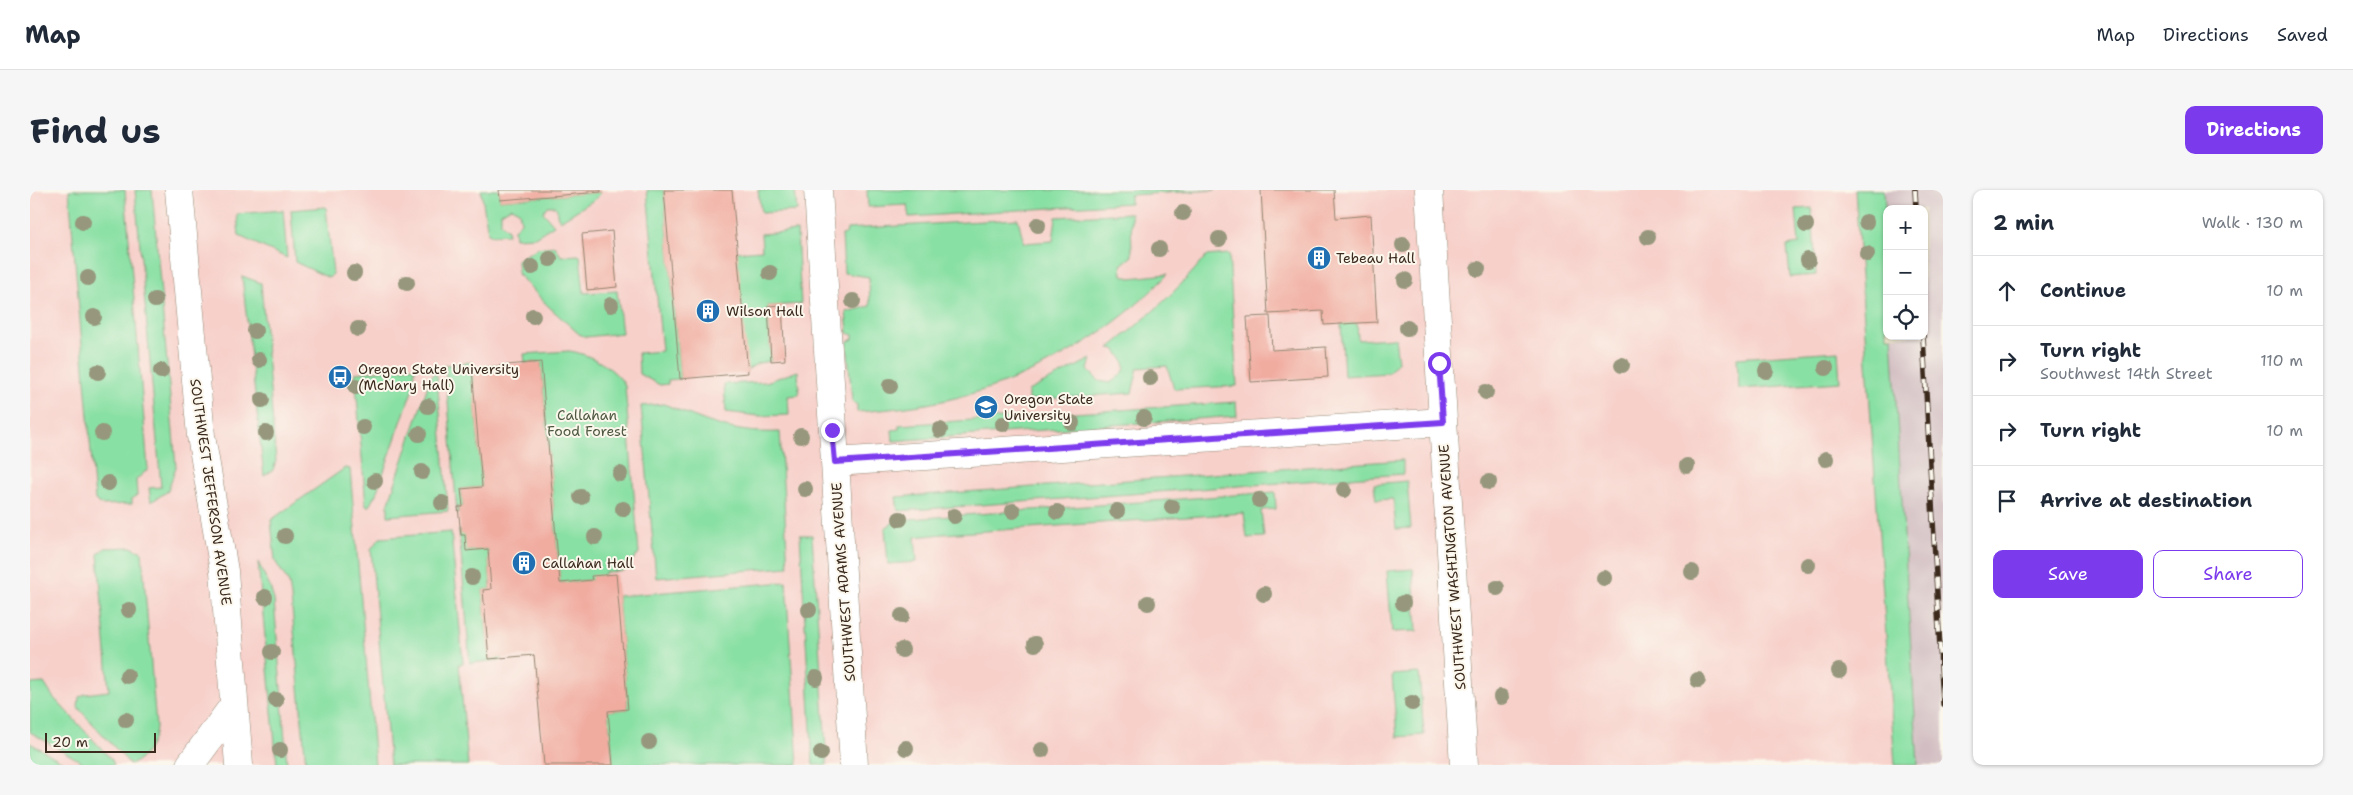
<!DOCTYPE html>
<meta charset="utf-8">
<style>
:root{--surface:#fff;--page:#f6f6f7;--text:#1f2937;--muted:#747a83;--line:#e0e1e3;--accent:#7c3aed}
body{margin:0;font-family:"Shantell Sans",sans-serif;background:var(--page);color:var(--text)}
.controls{position:absolute;right:15px;top:15px;display:grid;overflow:hidden;border-radius:10px;box-shadow:0 1px 4px #0004}
.controls button{width:45px;height:45px;display:grid;place-items:center;padding:0;border:0;border-bottom:1px solid var(--line);background:var(--surface);color:var(--text);font:25px sans-serif}
.scale{position:absolute;left:15px;bottom:12px;width:111px;box-sizing:border-box;padding-left:5px;border:2px solid #3b2a1e;border-top:0;font-size:14px;line-height:18px;white-space:nowrap;color:#3b2a1e;-webkit-text-stroke:4px #fbf7ec;paint-order:stroke}
.stop{position:absolute;width:15px;height:15px;margin:-11px;border:4px solid #7c3aed;border-radius:50%;background:#fff}
.stop.end{background:#7c3aed;border-color:#fff;box-shadow:0 1px 5px #0008}
.list{margin:0;padding:0;list-style:none}
h2{display:flex;justify-content:space-between;align-items:center;height:65px;margin:0;padding:0 20px;font-size:21px}
h2 small{font-size:16px;font-weight:400;color:var(--muted)}
.list li{display:grid;grid-template-columns:32px 1fr auto;gap:15px;align-items:center;box-sizing:border-box;height:70px;padding:0 20px;border-top:1px solid var(--line)}
.list b{display:block;font-size:19px;white-space:nowrap}
.list p{margin:0;font-size:16px;white-space:nowrap;color:var(--muted)}
.list em{font-size:16px;font-style:normal;color:var(--muted)}
.actions{display:flex;gap:10px;padding:15px 20px}
.actions a{flex:1;padding:11px 0;border:1px solid var(--accent);border-radius:10px;text-align:center;font-size:18px;color:var(--accent)}
.actions .main{background:var(--accent);color:#fff}
.icon{flex:none;width:28px;height:28px;fill:none;stroke:currentColor;stroke-width:2;stroke-linecap:round;stroke-linejoin:round}
.map{position:relative;flex:none;width:1913px;height:575px;overflow:hidden;border-radius:10px}
header{display:flex;align-items:center;gap:30px;box-sizing:border-box;height:70px;padding:0 25px;background:var(--surface);border-bottom:1px solid var(--line)}
header strong{font-size:24px}
nav{display:flex;gap:28px;margin-inline-start:auto;font-size:18px}
.intro{display:flex;align-items:center;justify-content:space-between;box-sizing:border-box;height:120px;padding:0 30px}
h1{margin:0;font-size:35px}
.button{padding:12px 22px;border-radius:10px;background:var(--accent);color:#fff;font-size:18px;font-weight:700}
main{display:flex;gap:30px;padding:0 30px}
aside{flex:1;background:var(--surface);border-radius:10px;box-shadow:0 1px 4px #0004}
.map>svg:first-child{display:block}
.built{fill:#f7d0ca;fill-rule:evenodd}
.industrial{fill:#d2bec2}
.green{fill:#89e0a4;stroke:#628561}
.building{fill:#f1aca0}
.lines{fill:none;stroke-linecap:round;stroke-linejoin:round}
.minor-casing{stroke:#948671;stroke-width:29}
.minor{stroke:#fff;stroke-width:28}
.rail-casing{stroke:#3b2a1e;stroke-width:5.5}
.rail{stroke:#fbf7ec;stroke-width:4;stroke-dasharray:11;stroke-linecap:butt}
.tree{fill:#96977b}
.route{stroke:#7c3aed;stroke-width:6}
.labels{text-anchor:middle;dominant-baseline:central;stroke-width:4;stroke-linejoin:round;paint-order:stroke}
.poi-label{font-size:14px;fill:#3b2a1e;stroke:#fbf7ec;text-anchor:start}
.park-label{font-size:14px;fill:#4e5840;stroke:#fbf7ec}
.street-label{font-size:14px;fill:#3b2a1e;stroke:#fbf7ec}
</style>
<header>
<strong>Map</strong>
<nav><a>Map</a><a>Directions</a><a>Saved</a></nav>
</header>
<div class="intro"><h1>Find us</h1><a class="button">Directions</a></div>
<main>
<div class="map">
<svg width="1913" height="575" viewBox="0 0 1913 575">
<rect width="100%" height="100%" fill="#fbf7ec"/>
<filter id="ink" filterUnits="userSpaceOnUse"><feTurbulence type="fractalNoise" baseFrequency=".02" numOctaves="2"/><feDisplacementMap in="SourceGraphic" scale="10" xChannelSelector="R" yChannelSelector="G"/><feConvolveMatrix kernelMatrix="1 2 1 2 8 2 1 2 1" color-interpolation-filters="sRGB"/></filter>
<filter id="wash" filterUnits="userSpaceOnUse"><feTurbulence type="fractalNoise" baseFrequency=".0096" numOctaves="4" result="noise"/><feDisplacementMap in="SourceGraphic" scale="20" xChannelSelector="R" yChannelSelector="G"/><feGaussianBlur stdDeviation="1.12" result="paint"/><feColorMatrix in="noise" values="0 0 0 0 0 0 0 0 0 0 0 0 0 0 0 0 0 1.4 0 .05"/><feComposite in="paint" operator="in"/></filter>
<g filter="url(#wash)">
<rect width="100%" height="100%" fill="#eee3c4"/>
<path class="built" d="M0 0H1913V288L1867 298 1884 575H0ZM1857 19H1894V146H1857Z"/>
<path class="industrial" d="M1854 0H1913V575H1888L1862 146H1894V19H1857V54Z"/>
<path class="green" d="M39 0H95L118 279 106 290 107 305 102 309V314L72 315 65 310Z
M105 0H122L146 277 138 301 121 312 119 298 131 297Z
M451 0H469L470 10 571 2 567 8 530 31 527 25V19L524 16H517L513 22 524 35 505 47 485 48 484 39 491 32 489 21 481 17 471 23V33L477 39 478 44 462 45 458 43Z
M617 0H634L650 189 638 190V194L630 195 609 184 608 163 632 161Z
M728 0H765L767 21 731 23Z
M837 0H1186L1100 5V13L879 27 877 15 838 17Z
M1825 0H1854L1857 54V146H1862L1888 575H1865Z
M296 17 303 84 299 88 265 72 261 20Z
M1782 18 1786 85 1760 87 1757 56 1769 54 1766 19Z
M253 20 257 68 209 46 207 24Z
M1101 23 1102 66 1091 75 1092 85 1100 88 1138 84C1086 140 1013 184 940 204 903 215 865 219 827 222V215L822 211 817 152 823 149V145L818 143 816 122 840 116 839 87 814 83 812 45 816 44 817 39 988 29 994 53 1023 51 1026 27Z
M767 41 771 114 738 116 741 171 728 173 717 180 707 62 732 60 731 44Z
M525 56 531 66 550 65 554 103 587 101 592 143 556 147 549 144 517 115 488 84 487 70 508 58Z
M1199 64 1207 196 1144 199 1137 176 1108 178 1102 203 998 210V201L1061 169 1058 180 1069 191 1080 193C1100 180 1098 176 1085 159L1079 158C1114 130 1148 101 1176 66Z
M212 86 231 93 246 271 243 280 234 286Z
M1327 133 1328 150 1365 148 1368 172 1358 183 1314 186 1311 134Z
M539 161C558 163 587 179 595 196L609 363 593 381 575 382V385L562 390 530 393 511 172 495 173 494 164Z
M1808 161 1810 192 1709 199 1707 168Z
M442 172 452 297 431 299 433 317H428L429 322 427 323 415 175Z
M385 177 384 195 346 304 339 316H336L325 183Z
M768 181 769 205 758 206 759 225 729 226 696 222 694 194 736 192Z
M405 183 407 186 418 321 358 326V315L401 186Z
M1206 212 1207 226 863 251 862 240 869 239V235Z
M634 214C677 232 701 244 750 242L758 377 626 388 611 216Z
M1373 270V284L868 321 866 307Z
M315 278 320 279 345 575H276L261 407 259 393 245 371 241 330Z
M1377 291 1381 338 1366 339 1363 309 1346 310 1344 294Z
M1245 302 1246 319 1231 320 1234 347 1217 348 1214 323 913 344 885 347 887 372 858 374 855 338 867 330Z
M429 340 435 345 437 361 458 359 461 399 453 400 459 468 471 467V470L440 473Z
M421 342 433 473 429 474 438 575H360L341 359 350 348Z
M770 345H782L797 575H783Z
M101 357 112 362 126 536C126 549 114 572 100 574L51 521 48 517 49 507 55 504 79 501 68 364 75 358Z
M228 372 240 397 244 410 257 575H247Z
M1383 379 1387 441 1362 442 1357 381Z
M756 392 768 575H583L578 521 598 519 588 406Z
M1389 483 1394 545 1367 547 1362 485Z
M14 493 23 507 82 570 84 575H57L0 542V494Z
M0 553 38 575H0Z"/>
<g id="blocks">
<path class="building" d="M469 0H571V2L470 10Z
M634 0H702L718 183 650 189Z
M1231 0H1304L1306 28 1341 25 1347 132 1294 135 1293 121 1238 124Z
M582 41 587 97 557 100 552 44Z
M752 115 755 170 741 171 738 116Z
M1240 126 1242 160 1296 157 1298 187 1221 192 1217 127Z
M511 172 530 393 562 390 561 386 586 384 598 519 578 521 583 575H514L504 465 459 469 453 400 461 399 458 359 436 361 435 345H431L428 317H433L431 299 452 297 442 178Z"/>
</g>
</g>
<g filter="url(#ink)">
<use href="#blocks" fill-opacity="0" stroke="#948671" stroke-width="1"/>
<g class="lines">
<g class="minor-casing">
<path id="minor" d="M149 0 171 246 194 381 209 575
M788 0 824 575
M1399 0 1434 575
M805 272 1413 232
M160 575 204 515"/>
</g>
<use href="#minor" class="minor"/>
<g class="rail-casing">
<path id="rail" d="M1885 0 1886 19
M1893 146 1913 514"/>
</g>
<use href="#rail" class="rail"/>
</g>
<g class="tree">
<circle cx="1153" cy="23" r="8"/>
<circle cx="53" cy="32" r="8"/>
<circle cx="1836" cy="32" r="8"/>
<circle cx="1008" cy="35" r="8"/>
<circle cx="1776" cy="35" r="8"/>
<circle cx="1618" cy="47" r="8"/>
<circle cx="1189" cy="49" r="8"/>
<circle cx="1373" cy="55" r="8"/>
<circle cx="1129" cy="59" r="8"/>
<circle cx="1837" cy="64" r="8"/>
<circle cx="520" cy="69" r="8"/>
<circle cx="1778" cy="70" r="8"/>
<circle cx="502" cy="77" r="8"/>
<circle cx="1448" cy="79" r="8"/>
<circle cx="324" cy="83" r="8"/>
<circle cx="740" cy="83" r="8"/>
<circle cx="58" cy="88" r="8"/>
<circle cx="1375" cy="90" r="8"/>
<circle cx="377" cy="93" r="8"/>
<circle cx="125" cy="110" r="8"/>
<circle cx="823" cy="111" r="8"/>
<circle cx="581" cy="115" r="8"/>
<circle cx="503" cy="126" r="8"/>
<circle cx="64" cy="127" r="8"/>
<circle cx="1377" cy="138" r="8"/>
<circle cx="328" cy="139" r="8"/>
<circle cx="225" cy="141" r="8"/>
<circle cx="229" cy="170" r="8"/>
<circle cx="1592" cy="175" r="8"/>
<circle cx="1796" cy="178" r="8"/>
<circle cx="131" cy="181" r="8"/>
<circle cx="1736" cy="181" r="8"/>
<circle cx="68" cy="182" r="8"/>
<circle cx="1120" cy="188" r="8"/>
<circle cx="860" cy="196" r="8"/>
<circle cx="326" cy="197" r="8"/>
<circle cx="1456" cy="202" r="8"/>
<circle cx="232" cy="210" r="8"/>
<circle cx="398" cy="216" r="8"/>
<circle cx="1114" cy="228" r="8"/>
<circle cx="1042" cy="233" r="8"/>
<circle cx="973" cy="234" r="8"/>
<circle cx="333" cy="237" r="8"/>
<circle cx="910" cy="240" r="8"/>
<circle cx="72" cy="243" r="8"/>
<circle cx="236" cy="243" r="8"/>
<circle cx="389" cy="244" r="8"/>
<circle cx="771" cy="246" r="8"/>
<circle cx="1796" cy="269" r="8"/>
<circle cx="1657" cy="276" r="8"/>
<circle cx="392" cy="282" r="8"/>
<circle cx="590" cy="284" r="8"/>
<circle cx="345" cy="291" r="8"/>
<circle cx="1459" cy="292" r="8"/>
<circle cx="78" cy="293" r="8"/>
<circle cx="775" cy="299" r="8"/>
<circle cx="1314" cy="300" r="8"/>
<circle cx="551" cy="307" r="8"/>
<circle cx="1229" cy="310" r="8"/>
<circle cx="412" cy="313" r="8"/>
<circle cx="1142" cy="317" r="8"/>
<circle cx="593" cy="319" r="8"/>
<circle cx="983" cy="321" r="8"/>
<circle cx="1087" cy="321" r="8"/>
<circle cx="1027" cy="322" r="8"/>
<circle cx="924" cy="326" r="8"/>
<circle cx="870" cy="329" r="8"/>
<circle cx="255" cy="346" r="8"/>
<circle cx="565" cy="347" r="8"/>
<circle cx="1778" cy="375" r="8"/>
<circle cx="1662" cy="382" r="8"/>
<circle cx="442" cy="387" r="8"/>
<circle cx="1574" cy="388" r="8"/>
<circle cx="1467" cy="398" r="8"/>
<circle cx="1234" cy="404" r="8"/>
<circle cx="235" cy="407" r="8"/>
<circle cx="1118" cy="413" r="8"/>
<circle cx="1373" cy="413" r="8"/>
<circle cx="99" cy="420" r="8"/>
<circle cx="779" cy="420" r="8"/>
<circle cx="872" cy="426" r="8"/>
<circle cx="1005" cy="454" r="8"/>
<circle cx="872" cy="460" r="8"/>
<circle cx="242" cy="462" r="8"/>
<circle cx="1809" cy="481" r="8"/>
<circle cx="97" cy="486" r="8"/>
<circle cx="786" cy="488" r="8"/>
<circle cx="1668" cy="490" r="8"/>
<circle cx="1471" cy="507" r="8"/>
<circle cx="246" cy="510" r="8"/>
<circle cx="1382" cy="513" r="8"/>
<circle cx="96" cy="530" r="8"/>
<circle cx="619" cy="552" r="8"/>
<circle cx="876" cy="558" r="8"/>
<circle cx="250" cy="560" r="8"/>
<circle cx="1012" cy="560" r="8"/>
<circle cx="791" cy="563" r="8"/>
</g>
</g>
<g class="lines" filter="url(#ink)">
<path class="route" d="M802 240 805 272 1413 232 1409 173"/>
</g>
<defs>
<g id="building-disc" transform="scale(1.25)"><circle r="9.5" fill="#1f6fb2" stroke="#fbf7ec"/><path d="M-4-6H4V6H1V3H-1V6H-4ZM-2.5-4.3h1.7v1.8h-1.7ZM.8-4.3h1.7v1.8H.8ZM-2.5-1h1.7V.8h-1.7ZM.8-1h1.7V.8H.8Z" fill="#fff"/></g>
<g id="bus-disc" transform="scale(1.25)"><circle r="9.5" fill="#1f6fb2" stroke="#fbf7ec"/><path d="M-5-6H5V4H4V6H2V4H-2V6H-4V4H-5ZM-3.5-4V0h7V-4ZM-3.5 1.2v1.5H-2V1.2ZM2 1.2v1.5H3.5V1.2Z" fill="#fff"/></g>
<g id="university-disc" transform="scale(1.25)"><circle r="9.5" fill="#1f6fb2" stroke="#fbf7ec"/><path d="M0-5L7-2L0 1L-7-2ZM-4 1L0 2.5L4 1V4Q0 6-4 4Z" fill="#fff"/></g>
</defs>
<g fill-rule="evenodd">
<use href="#building-disc" x="1289" y="68"/>
<use href="#building-disc" x="678" y="121"/>
<use href="#bus-disc" x="310" y="187"/>
<use href="#university-disc" x="956" y="217"/>
<use href="#building-disc" x="494" y="373"/>
</g>
<g class="labels">
<g class="poi-label">
<text x="1306" y="68">Tebeau Hall</text>
<text x="696" y="121">Wilson Hall</text>
<text x="328" y="179">Oregon State University<tspan x="328" dy="16">(McNary Hall)</tspan></text>
<text x="974" y="209">Oregon State<tspan x="974" dy="16">University</tspan></text>
<text x="512" y="373">Callahan Hall</text>
</g>
<g class="park-label">
<text x="557" y="225">Callahan<tspan x="557" dy="16">Food Forest</tspan></text>
</g>
<g class="street-label">
<text transform="translate(181 302) rotate(82)">SOUTHWEST JEFFERSON AVENUE</text>
<text transform="translate(1422 377) rotate(-94)">SOUTHWEST WASHINGTON AVENUE</text>
<text transform="translate(813 392) rotate(-94)">SOUTHWEST ADAMS AVENUE</text>
</g>
</g>
</svg>
<div class="controls">
<button>+</button>
<button>−</button>
<button><svg class="icon" aria-label="locate" viewBox="0 0 24 24"><circle cx="12" cy="12" r="6"/><path d="M12 2v4M12 18v4M2 12h4M18 12h4"/></svg></button>
</div>
<div class="scale">20 m</div>
<div class="stop" style="left:1409px;top:173px"></div>
<div class="stop end" style="left:802px;top:240px"></div>
</div>
<aside>
<h2>2 min<small>Walk · 130 m</small></h2>
<ul class="list">
<li><svg class="icon" aria-label="ahead" viewBox="0 0 24 24"><path d="M12 20V5M6 11l6-6 6 6"/></svg><div><b>Continue</b></div><em>10 m</em></li>
<li><svg class="icon" aria-label="right" viewBox="0 0 24 24"><path d="M7 20v-9h11M14 6l5 5-5 5"/></svg><div><b>Turn right</b><p>Southwest 14th Street</p></div><em>110 m</em></li>
<li><svg class="icon" aria-label="right" viewBox="0 0 24 24"><path d="M7 20v-9h11M14 6l5 5-5 5"/></svg><div><b>Turn right</b></div><em>10 m</em></li>
<li><svg class="icon" aria-label="arrive" viewBox="0 0 24 24"><path d="M6 21V4h12l-3 4 3 4H6"/></svg><div><b>Arrive at destination</b></div></li>
</ul>
<div class="actions"><a class="main">Save</a><a>Share</a></div>
</aside>
</main>
